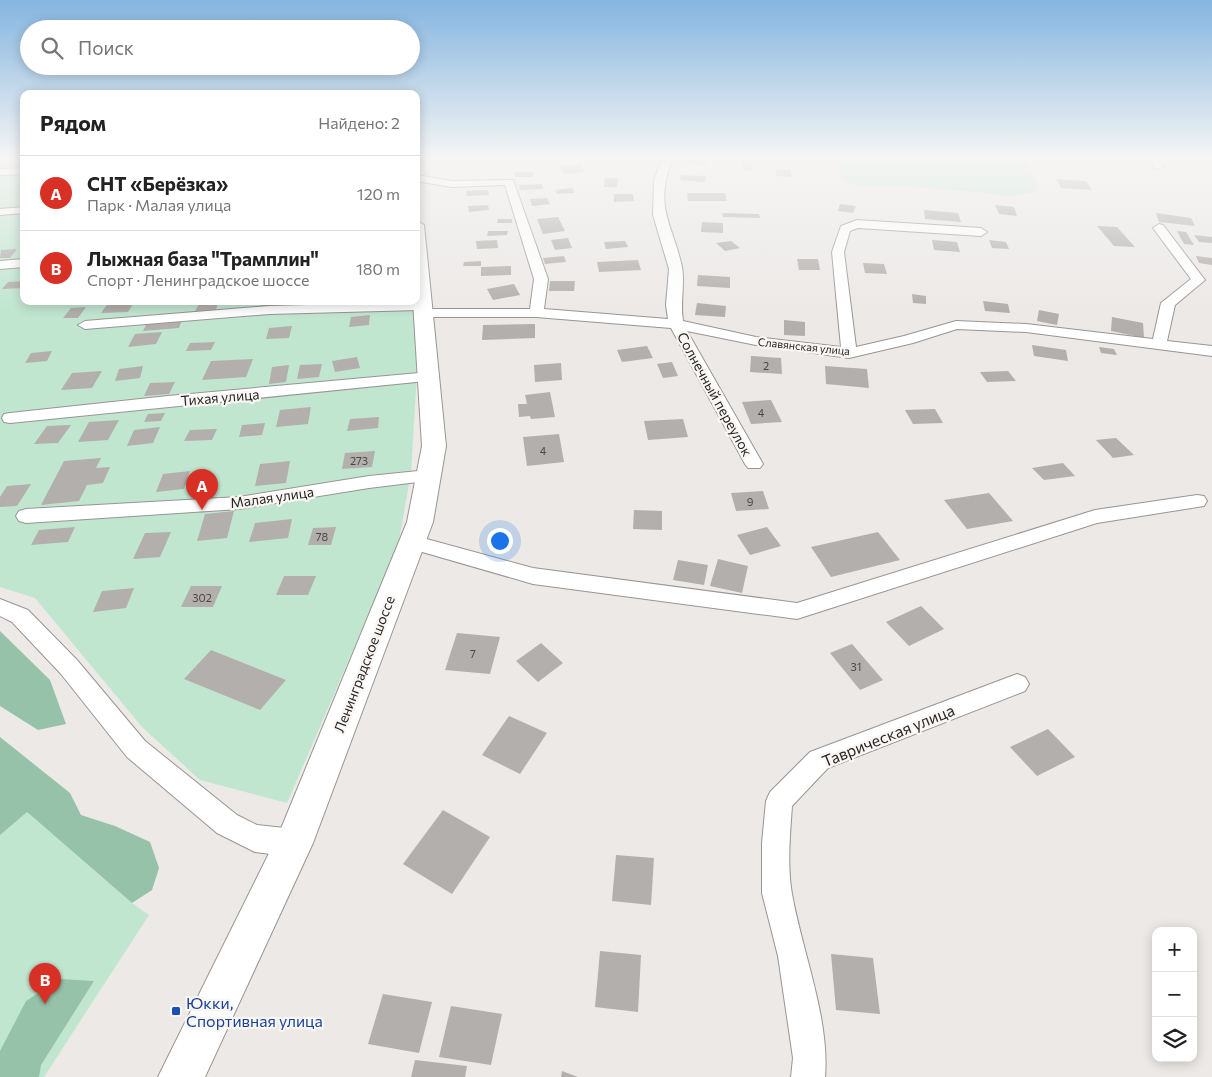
<!DOCTYPE html>
<html lang="ru">
<meta charset="utf-8">
<style>
:root{--surface:#fff;--page:#f6f6f6;--text:#222;--muted:#767676;--line:#e0e0e0;--accent:#d93025}
body{margin:0;font-family:Commissioner,sans-serif;background:var(--page);color:var(--text)}
.controls{position:absolute;right:15px;bottom:15px;display:grid;overflow:hidden;border-radius:10px;box-shadow:0 2px 12px #0003}
.controls button{width:45px;height:45px;display:grid;place-items:center;padding:0;border:0;border-bottom:1px solid var(--line);background:var(--surface);color:var(--text);font:25px sans-serif}
.you{position:absolute;left:499px;top:540px;width:18px;height:18px;margin:-12px;border:4px solid #fff;border-radius:50%;background:#1a73e8;box-shadow:0 0 0 8px #1a73e833}
.badge{display:grid;place-items:center;width:32px;height:32px;border-radius:50%;background:var(--accent);color:#fff;font-size:16px;font-weight:700}
.pin{position:absolute;translate:-50% -41px;filter:drop-shadow(0 1px 2px #0008)}
.pin::after{content:'';position:absolute;top:26px;width:18px;height:15px;background:inherit;clip-path:polygon(0 0,100% 0,50% 100%)}
.list{margin:0;padding:0;list-style:none}
h2{display:flex;justify-content:space-between;align-items:center;height:65px;margin:0;padding:0 20px;font-size:21px}
h2 small{font-size:16px;font-weight:400;color:var(--muted)}
.list li{display:grid;grid-template-columns:32px 1fr auto;gap:15px;align-items:center;box-sizing:border-box;height:75px;padding:0 20px;border-top:1px solid var(--line)}
.list b{display:block;font-size:19px;white-space:nowrap}
.list p{margin:0;font-size:16px;white-space:nowrap;color:var(--muted)}
.list em{font-size:16px;font-style:normal;color:var(--muted)}
.icon{flex:none;width:28px;height:28px;fill:none;stroke:currentColor;stroke-width:2;stroke-linecap:round;stroke-linejoin:round}
.map{position:relative;flex:none;width:1212px;height:1077px;overflow:hidden}
.search{position:absolute;background:var(--surface);box-shadow:0 2px 12px #0003;left:20px;top:20px;width:400px;height:55px;display:flex;align-items:center;gap:12px;box-sizing:border-box;padding:0 18px;border-radius:28px;color:var(--muted);font-size:19px}
.panel{position:absolute;background:var(--surface);box-shadow:0 2px 12px #0003;left:20px;top:90px;width:400px;height:215px;border-radius:10px}
.map>svg:first-child{display:block}
.green{fill:#c1e6d0}
.forest{fill:#96c2a9}
.building{fill:#b2afac}
.lines{fill:none;stroke-linecap:round;stroke-linejoin:round}
.street-casing{stroke:#989593;stroke-width:2}
.secondary-casing{stroke:#989593;stroke-width:2}
.street{fill:#fff;fill-rule:evenodd}
.secondary{fill:#fff;fill-rule:evenodd}
.transit-dot{fill:#1a4fb4;stroke:#f9f6f4;stroke-width:2}
.labels{text-anchor:middle;dominant-baseline:central;stroke-width:4.5;stroke-linejoin:round;paint-order:stroke}
.far-street-label{font-size:11px;fill:#282726;stroke:#f9f6f4}
.number-label{font-size:11px;fill:#4a4948}
.street-label{font-size:14px;fill:#282726;stroke:#f9f6f4}
.near-street-label{font-size:16px;fill:#282726;stroke:#f9f6f4}
.near-transit-label{font-size:16px;fill:#164399;stroke:#f9f6f4;text-anchor:start}
</style>
<div class="map">
<svg width="1212" height="1077" viewBox="0 0 1212 1077">
<rect width="100%" height="100%" fill="#ece9e7"/>
<path class="green" d="M0 159H24V301H413L417 373 411 473 398 546 287 803 200 780 142 727 35 598 0 587Z
M830 159H1026L1037 184 1035 192 1008 197 979 192 912 187H859L842 180 837 165Z
M0 789 132 903 149 915 44 1077H0Z"/>
<path class="forest" d="M0 631 50 680 66 724 38 730 0 706Z
M0 737 70 793 81 815 115 826 150 842 159 868 152 890 132 903 27 812 0 835Z
M60 979 94 981 41 1065 39 1077H0V1051L26 1001Z"/>
<path class="building" d="M683 159H708L707 165 682 164Z
M743 159 752 160 751 170H743Z
M1054 159H1078L1079 164 1054 161Z
M580 164 585 172 564 174 559 166Z
M775 170H790L792 177 777 176Z
M515 172H533V177H515Z
M681 175 706 176 705 182 680 180Z
M605 178H618L617 187H604Z
M1056 179 1086 181 1092 190 1061 188Z
M542 184 543 189 520 190 519 185Z
M572 188 574 193 557 194 555 190Z
M488 190 489 195 467 196 466 191Z
M687 193H725L727 201H688Z
M614 194H633L634 201 614 202Z
M547 198 550 204 532 206 530 199Z
M840 204 856 206 853 213 838 211Z
M488 205 489 210 469 212 468 206Z
M995 205 1014 207 1017 216 999 214Z
M924 210 958 213 961 222 925 219Z
M722 213 759 214 760 218 723 217Z
M1156 213 1191 218 1195 226 1159 222Z
M558 217 565 231 543 234 537 219Z
M498 219H512V223H497Z
M702 222 723 223V233L701 232Z
M1097 226 1117 227 1135 247 1114 246Z
M488 231H508L507 235 487 236Z
M1177 231 1186 232 1194 245 1184 244Z
M1194 235 1212 237V243L1199 242Z
M568 238 572 248 555 250 551 240Z
M497 240 498 248 477 249 476 241Z
M932 240 957 242 960 252 934 250Z
M989 240 1006 242 1009 249 992 248Z
M625 241 628 247 606 249 604 242Z
M731 241 740 248 725 251 716 243Z
M17 249 10 258H0L1 250Z
M564 256 566 262 545 264 543 258Z
M1196 256 1212 258V265L1199 263Z
M797 259H818L820 270H799Z
M638 260 641 270 599 272 597 262Z
M481 261V266H463L464 262Z
M863 263 884 264 887 274 865 273Z
M511 266V275L481 276V267Z
M698 275 730 277V288L697 286Z
M24 281V288L2 289 8 282Z
M550 281H575L574 291H549Z
M514 284 520 295 493 300 487 289Z
M912 294 926 296V304L913 303Z
M135 301 128 312 101 313 109 302Z
M262 301H283L281 306 260 307Z
M294 301H311L309 305H291Z
M983 301 1008 304 1010 313 985 311Z
M218 302 216 310 195 311 199 304Z
M697 303 726 306 725 317 695 315Z
M86 307 78 318H63L71 308Z
M1039 310 1059 314 1057 325 1037 321Z
M370 315 369 325 349 327 351 317Z
M1112 317 1143 323 1144 338 1111 331Z
M182 320 179 328 143 331 147 323Z
M784 320 805 322V336L784 335Z
M535 324V338L482 340 483 325Z
M292 326 289 338 266 339 269 328Z
M162 332 156 344 128 347 135 334Z
M215 342 211 350 186 351 190 343Z
M1032 345 1066 350 1068 361 1034 356Z
M647 346 653 358 622 362 617 350Z
M1099 347 1114 349 1117 355 1101 353Z
M52 351 47 361 25 363 31 353Z
M751 356 781 358 782 374 750 372Z
M357 357 360 368 335 372 332 361Z
M253 359 246 377 202 380 211 361Z
M672 362 678 376 663 378 657 364Z
M561 363 562 380 535 382 534 365Z
M322 364 319 377 297 379 300 365Z
M289 365 286 382 269 384 272 367Z
M143 366 140 378 115 381 119 369Z
M825 366 867 369 869 388 826 384Z
M102 371 92 388 61 390 72 373Z
M1008 371 1016 381 987 382 980 372Z
M175 382 169 394 144 396 150 383Z
M550 392 555 417 531 419 530 416 519 417 518 404H527L525 395Z
M771 400 782 422 751 424 742 402Z
M311 407 308 424 276 427 280 410Z
M935 409 943 423 913 424 905 410Z
M165 413 161 421 144 422 148 414Z
M379 417 378 428 347 431 350 419Z
M683 419 688 437 648 440 644 421Z
M119 420 108 440 78 442 89 422Z
M265 423 262 435 239 437 242 425Z
M71 425 58 443 34 444 47 426Z
M160 427 153 443 127 446 134 430Z
M217 429 212 440 184 441 190 430Z
M559 434 564 462 527 466 523 437Z
M1116 438 1134 455 1113 458 1096 440Z
M375 451 372 467 342 469 345 453Z
M101 458 96 468 110 467 103 483 87 485 79 501 41 505 64 461Z
M290 461 286 483 255 486 260 464Z
M1063 463 1075 476 1044 480 1032 468Z
M190 471 184 489 156 492 163 474Z
M31 484 17 506 0 507V497L7 486Z
M763 491 769 509 736 511 731 493Z
M989 493 1013 521 967 529 944 500Z
M634 510 662 511V530L633 529Z
M234 511 227 538 197 541 205 514Z
M292 519 288 538 249 542 255 523Z
M75 527 68 542 31 545 39 530Z
M336 527 331 545H308L313 528Z
M767 527 781 546 750 555 737 535Z
M171 532 160 557 133 559 145 533Z
M878 532 900 560 831 577 811 547Z
M718 559 748 566 742 593 710 586Z
M678 560 708 565 704 585 673 580Z
M284 576H316L308 595H276Z
M191 586H222L213 607H181Z
M134 588 126 608 93 612 102 591Z
M921 606 944 629 909 646 886 622Z
M457 633 500 637 490 674 445 670Z
M541 643 563 663 538 682 516 661Z
M852 644 883 680 860 690 830 653Z
M211 650 286 680 260 710 184 679Z
M509 716 547 733 520 774 482 755Z
M1048 729 1075 757 1037 776 1010 747Z
M443 810 490 837 452 894 403 864Z
M616 855 654 858 651 905 612 901Z
M600 951 641 955 638 1012 595 1007Z
M831 954 873 958 880 1014 836 1010Z
M383 994 432 1002 419 1053 368 1044Z
M451 1006 502 1014 491 1065 439 1057Z
M415 1060 467 1066 465 1077H411Z
M562 1071 578 1077H561Z"/>
<g class="lines">
<g class="street-casing">
<path id="street" d="M662 159H672C654 210 672 221 682 267 685 283 680 303 683 321L756 337 841 347 832 252 841 226 857 220 981 228 987 232 981 236 858 228 850 231 844 252 856 347 904 336 956 321 1026 324 1153 339 1161 303 1191 279 1153 228 1159 224 1163 225 1205 280 1175 305 1167 341 1212 346V356L1026 332 957 329 913 343 849 358 756 345 687 331 763 464 760 468H748L745 464 671 328 536 317H424L419 316 417 313 419 310 269 314 85 329 78 325 85 321 269 306 423 302 428 303 430 306 428 309H530L534 279 505 185 452 187 416 181V175L452 181 513 180 548 279 544 309 668 319 666 305 669 269 653 215 654 181Z
M1148 159H1159L1164 166 1159 169 1155 168Z
M24 168V174L0 175V169Z
M24 207V213L0 215V209Z
M24 259V267L0 269V261Z
M430 372 436 374 438 377 436 380 10 423 4 422 2 418 4 414 10 413 168 396Z
M428 470 434 472 437 476 434 480 369 488 239 509 26 523 19 521 16 516 19 511 26 509 239 497 369 476Z
M1197 495 1204 496 1207 501 1204 506 1097 523 797 619 533 584 405 547 402 542 405 537 412 535 533 568 797 603 1095 510Z
M0 599 28 610 77 660 145 741 237 815 257 825 294 829 304 833 308 843 304 853 294 857 255 852 217 833 127 757 61 674 12 622 0 616Z
M1017 674 1025 677 1029 684 1025 691 828 768 792 806C790 834 787 866 792 894 802 951 830 1019 825 1077H791L793 1058 778 956 762 893V843L766 801 770 792 810 752Z"/>
</g>
<g class="secondary-casing">
<path id="secondary" d="M416 220 424 225 446 446 433 522 313 843 205 1077H158L280 831 407 522 422 446 413 301H416Z"/>
</g>
<use href="#street" class="street"/>
<use href="#secondary" class="secondary"/>
</g>
<linearGradient id="sky" x2="0" y2="1"><stop stop-color="#84b5e0"/><stop offset="0.51" stop-color="#f6f5f4"/><stop offset="1" stop-color="#f6f5f4" stop-opacity="0"/></linearGradient>
<rect width="1212" height="310" fill="url(#sky)"/>
<rect class="transit-dot" x="171" y="1006" width="10" height="10" rx="2.5"/>
<g class="labels">
<g class="far-street-label">
<text transform="translate(804 346) rotate(6)">Славянская улица</text>
</g>
<g class="number-label">
<text x="766" y="365">2</text>
<text x="761" y="412">4</text>
<text x="543" y="450">4</text>
<text x="359" y="460">273</text>
<text x="750" y="501">9</text>
<text x="322" y="536">78</text>
<text x="202" y="597">302</text>
<text x="473" y="653">7</text>
<text x="856" y="666">31</text>
</g>
<g class="street-label">
<text transform="translate(715 394) rotate(61)">Солнечный переулок</text>
<text transform="translate(220 397) rotate(-5)">Тихая улица</text>
<text transform="translate(272 497) rotate(-8)">Малая улица</text>
<text transform="translate(364 664) rotate(-69)">Ленинградское шоссе</text>
</g>
<g class="near-street-label">
<text transform="translate(888 735) rotate(-22)">Таврическая улица</text>
</g>
<g class="near-transit-label">
<text x="186" y="1002">Юкки,<tspan x="186" dy="18">Спортивная улица</tspan></text>
</g>
</g>
</svg>
<div class="controls">
<button>+</button>
<button>−</button>
<button><svg class="icon" aria-label="layers" viewBox="0 0 24 24"><path d="M12 4l9 5-9 5-9-5zM3 14l9 5 9-5"/></svg></button>
</div>
<div class="you"></div>
<div class="pin badge" style="left:202px;top:510px">A</div>
<div class="pin badge" style="left:45px;top:1004px">B</div>
<div class="search"><svg class="icon" aria-label="search" viewBox="0 0 24 24"><circle cx="10" cy="10" r="6"/><path d="M15 15l6 6"/></svg>Поиск</div>
<section class="panel">
<h2>Рядом<small>Найдено: 2</small></h2>
<ul class="list">
<li><span class="badge">A</span><div><b>СНТ «Берёзка»</b><p>Парк · Малая улица</p></div><em>120 m</em></li>
<li><span class="badge">B</span><div><b>Лыжная база &quot;Трамплин&quot;</b><p>Спорт · Ленинградское шоссе</p></div><em>180 m</em></li>
</ul>
</section>
</div>
